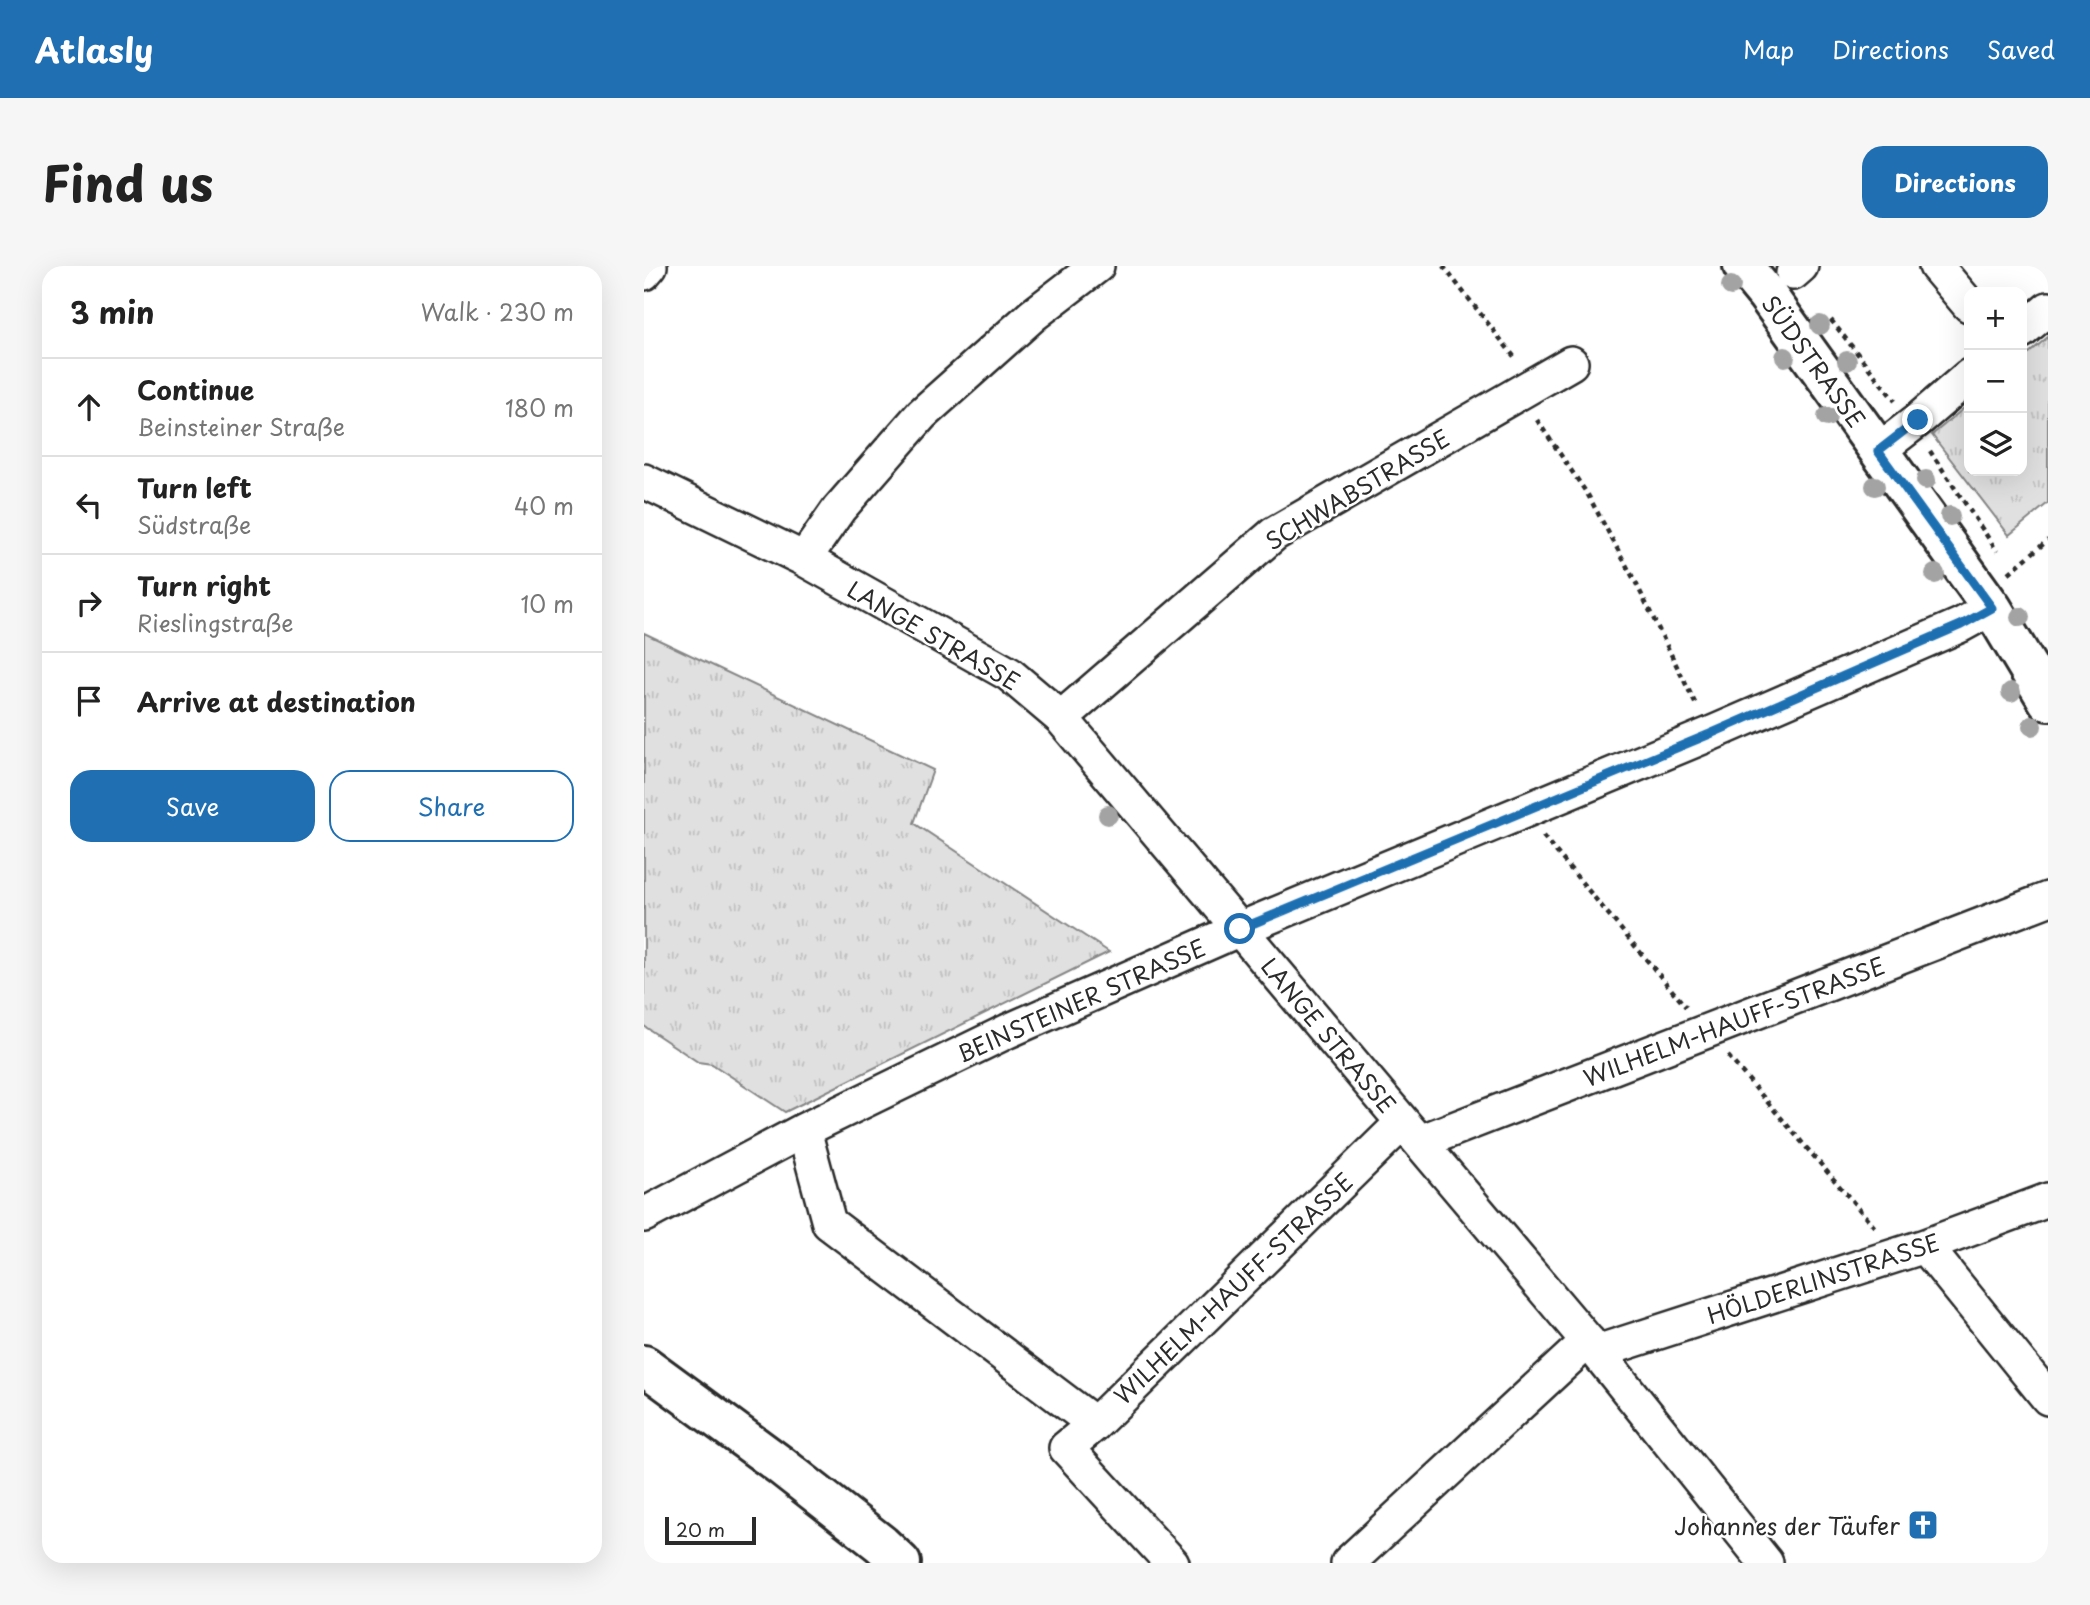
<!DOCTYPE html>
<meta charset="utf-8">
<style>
:root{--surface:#fff;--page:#f6f6f6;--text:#222;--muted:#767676;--line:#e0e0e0;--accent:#1f6fb2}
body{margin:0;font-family:"Playpen Sans",sans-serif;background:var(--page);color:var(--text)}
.controls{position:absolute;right:21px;top:21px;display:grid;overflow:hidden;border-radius:14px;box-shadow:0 7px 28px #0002}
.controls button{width:63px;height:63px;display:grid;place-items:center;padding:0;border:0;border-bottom:2px solid var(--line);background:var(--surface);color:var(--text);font:35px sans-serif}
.scale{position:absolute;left:21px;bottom:18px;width:91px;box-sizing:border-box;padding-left:7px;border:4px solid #2b2b2b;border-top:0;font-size:19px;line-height:24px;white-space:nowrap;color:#2b2b2b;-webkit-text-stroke:5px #fff;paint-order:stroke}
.stop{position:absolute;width:21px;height:21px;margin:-16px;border:5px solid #1f6fb2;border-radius:50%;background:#fff}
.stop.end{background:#1f6fb2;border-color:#fff;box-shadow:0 2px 7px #0008}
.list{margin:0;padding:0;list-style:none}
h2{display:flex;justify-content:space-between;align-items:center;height:91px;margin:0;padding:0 28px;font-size:30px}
h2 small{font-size:23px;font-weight:400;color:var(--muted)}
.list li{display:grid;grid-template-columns:46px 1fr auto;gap:21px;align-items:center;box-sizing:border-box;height:98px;padding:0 28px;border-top:2px solid var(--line)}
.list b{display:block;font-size:26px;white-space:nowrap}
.list p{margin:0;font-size:23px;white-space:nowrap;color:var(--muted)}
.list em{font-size:23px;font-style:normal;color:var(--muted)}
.actions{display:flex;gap:14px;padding:21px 28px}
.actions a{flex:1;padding:16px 0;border:2px solid var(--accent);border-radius:21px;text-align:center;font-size:24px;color:var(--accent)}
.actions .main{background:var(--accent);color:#fff}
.icon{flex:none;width:38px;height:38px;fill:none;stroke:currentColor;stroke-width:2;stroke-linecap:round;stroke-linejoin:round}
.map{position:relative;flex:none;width:1404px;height:1297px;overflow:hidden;border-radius:21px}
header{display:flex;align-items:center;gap:42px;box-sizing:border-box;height:98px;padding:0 35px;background:var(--accent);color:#fff}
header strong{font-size:33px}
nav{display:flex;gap:38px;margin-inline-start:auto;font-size:24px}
.intro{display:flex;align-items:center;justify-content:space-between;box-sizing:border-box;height:168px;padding:0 42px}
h1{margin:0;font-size:49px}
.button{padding:18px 32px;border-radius:21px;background:var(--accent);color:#fff;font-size:24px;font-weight:700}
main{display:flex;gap:42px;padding:0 42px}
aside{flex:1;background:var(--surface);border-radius:21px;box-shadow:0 7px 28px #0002}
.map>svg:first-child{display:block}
.grass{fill:url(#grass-tufts);stroke:#868686;stroke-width:2}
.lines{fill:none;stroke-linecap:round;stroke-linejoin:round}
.minor-casing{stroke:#2b2b2b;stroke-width:38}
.tertiary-casing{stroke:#2b2b2b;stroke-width:44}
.path{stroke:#2b2b2b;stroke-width:4.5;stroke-dasharray:5 5;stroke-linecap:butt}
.minor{stroke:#fff;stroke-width:33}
.tertiary{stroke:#fff;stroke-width:38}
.tree{fill:#a3a3a3}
.route{stroke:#1f6fb2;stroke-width:9}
.labels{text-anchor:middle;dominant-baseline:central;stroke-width:5;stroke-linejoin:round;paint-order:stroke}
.street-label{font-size:23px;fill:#2b2b2b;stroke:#fff}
.poi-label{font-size:23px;fill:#2b2b2b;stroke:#fff;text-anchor:end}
</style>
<header>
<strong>Atlasly</strong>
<nav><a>Map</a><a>Directions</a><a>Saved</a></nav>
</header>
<div class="intro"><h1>Find us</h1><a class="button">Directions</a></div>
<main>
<aside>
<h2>3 min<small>Walk · 230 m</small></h2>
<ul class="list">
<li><svg class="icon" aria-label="ahead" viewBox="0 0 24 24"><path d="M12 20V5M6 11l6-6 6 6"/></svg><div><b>Continue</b><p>Beinsteiner Straße</p></div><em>180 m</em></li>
<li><svg class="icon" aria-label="left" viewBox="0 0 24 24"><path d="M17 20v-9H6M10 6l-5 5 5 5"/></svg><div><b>Turn left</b><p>Südstraße</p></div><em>40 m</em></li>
<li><svg class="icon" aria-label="right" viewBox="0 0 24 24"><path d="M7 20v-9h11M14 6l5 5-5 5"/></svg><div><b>Turn right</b><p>Rieslingstraße</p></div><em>10 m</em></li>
<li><svg class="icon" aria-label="arrive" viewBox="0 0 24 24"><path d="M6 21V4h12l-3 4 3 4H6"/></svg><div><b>Arrive at destination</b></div></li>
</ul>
<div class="actions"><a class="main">Save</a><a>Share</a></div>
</aside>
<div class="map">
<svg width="1404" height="1297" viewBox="0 0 1404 1297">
<defs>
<pattern id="grass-tufts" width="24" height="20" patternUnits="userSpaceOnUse" patternTransform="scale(1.75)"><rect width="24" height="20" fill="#e0e0e0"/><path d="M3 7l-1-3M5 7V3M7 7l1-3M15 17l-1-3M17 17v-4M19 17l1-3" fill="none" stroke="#c0c0c0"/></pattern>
</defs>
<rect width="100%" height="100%" fill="#fff"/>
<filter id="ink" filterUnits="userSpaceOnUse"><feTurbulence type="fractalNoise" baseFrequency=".0143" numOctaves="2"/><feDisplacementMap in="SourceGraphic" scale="14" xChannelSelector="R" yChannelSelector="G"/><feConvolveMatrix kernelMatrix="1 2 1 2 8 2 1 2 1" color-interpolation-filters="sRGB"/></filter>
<g filter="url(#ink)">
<path class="grass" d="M1404 71V237L1365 269 1288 169 1325 138V205H1378V93Z
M0 367 289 504 270 557 465 686 141 846 68 798 54 796 0 760Z"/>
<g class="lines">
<g class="minor-casing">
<path id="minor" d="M1292 0 1325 39
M0 7 6 0
M1149 7 1157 0
M1378 65 1404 43
M1234 185 1274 154 1325 110
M0 215 160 293 365 408 417 452 953 1086 1122 1297
M160 293 195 243 278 148 389 49 453 0
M417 452 630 268 927 97
M160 864 185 957 451 1158
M776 876 1404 633
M0 949 160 864 364 765 596 663 1066 468 1317 359 1348 342
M1281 980 1404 1132
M953 1086 1281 980 1404 934
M528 1297 422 1182 451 1158 758 857
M704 1297 944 1075"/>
</g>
<g class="tertiary-casing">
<path id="tertiary" d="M1099 0 1122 28 1348 342 1404 435
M0 1099 136 1199 237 1278 257 1297"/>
</g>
<path class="path" d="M799 0 872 93
M1187 54 1251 135
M893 154 944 229 992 317 1052 439
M1286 185 1353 285
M1365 307 1404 274
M899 570 1042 741
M1084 790 1233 964"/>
<use href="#minor" class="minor"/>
<use href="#tertiary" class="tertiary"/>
</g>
<g class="tree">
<circle cx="1087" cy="20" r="10"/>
<circle cx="1176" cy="59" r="10"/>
<circle cx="1141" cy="91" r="10"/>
<circle cx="1203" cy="95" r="10"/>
<circle cx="1183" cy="151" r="10"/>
<circle cx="1282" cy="214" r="10"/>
<circle cx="1231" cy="220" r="10"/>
<circle cx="1306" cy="250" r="10"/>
<circle cx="1291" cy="308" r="10"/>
<circle cx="1376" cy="351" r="10"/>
<circle cx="1367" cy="426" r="10"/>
<circle cx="1388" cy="460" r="10"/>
<circle cx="464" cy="549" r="10"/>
</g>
</g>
<g class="lines" filter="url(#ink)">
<path class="route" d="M596 663 1066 468 1317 359 1348 342 1234 185 1274 154"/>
</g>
<defs>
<g id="church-square" transform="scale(1.575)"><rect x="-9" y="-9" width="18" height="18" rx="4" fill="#1f6fb2" stroke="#fff"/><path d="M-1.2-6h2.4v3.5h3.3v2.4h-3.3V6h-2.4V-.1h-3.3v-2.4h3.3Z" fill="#fff"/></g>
</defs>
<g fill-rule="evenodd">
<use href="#church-square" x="1279" y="1259"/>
</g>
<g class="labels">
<g class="street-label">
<text transform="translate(1170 95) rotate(54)">SÜDSTRASSE</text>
<text transform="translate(713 223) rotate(-31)">SCHWABSTRASSE</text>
<text transform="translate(290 369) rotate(30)">LANGE STRASSE</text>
<text transform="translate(437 734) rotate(-24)">BEINSTEINER STRASSE</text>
<text transform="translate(1090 755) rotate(-21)">WILHELM-HAUFF-STRASSE</text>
<text transform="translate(685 769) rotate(50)">LANGE STRASSE</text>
<text transform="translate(1179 1012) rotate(-18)">HÖLDERLINSTRASSE</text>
<text transform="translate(589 1022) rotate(-44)">WILHELM-HAUFF-STRASSE</text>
</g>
<g class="poi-label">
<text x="1256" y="1259">Johannes der Täufer</text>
</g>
</g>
</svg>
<div class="controls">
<button>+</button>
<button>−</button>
<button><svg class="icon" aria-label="layers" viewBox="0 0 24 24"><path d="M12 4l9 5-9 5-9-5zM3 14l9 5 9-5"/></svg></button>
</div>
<div class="scale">20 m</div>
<div class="stop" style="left:596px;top:663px"></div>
<div class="stop end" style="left:1274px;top:154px"></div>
</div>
</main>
